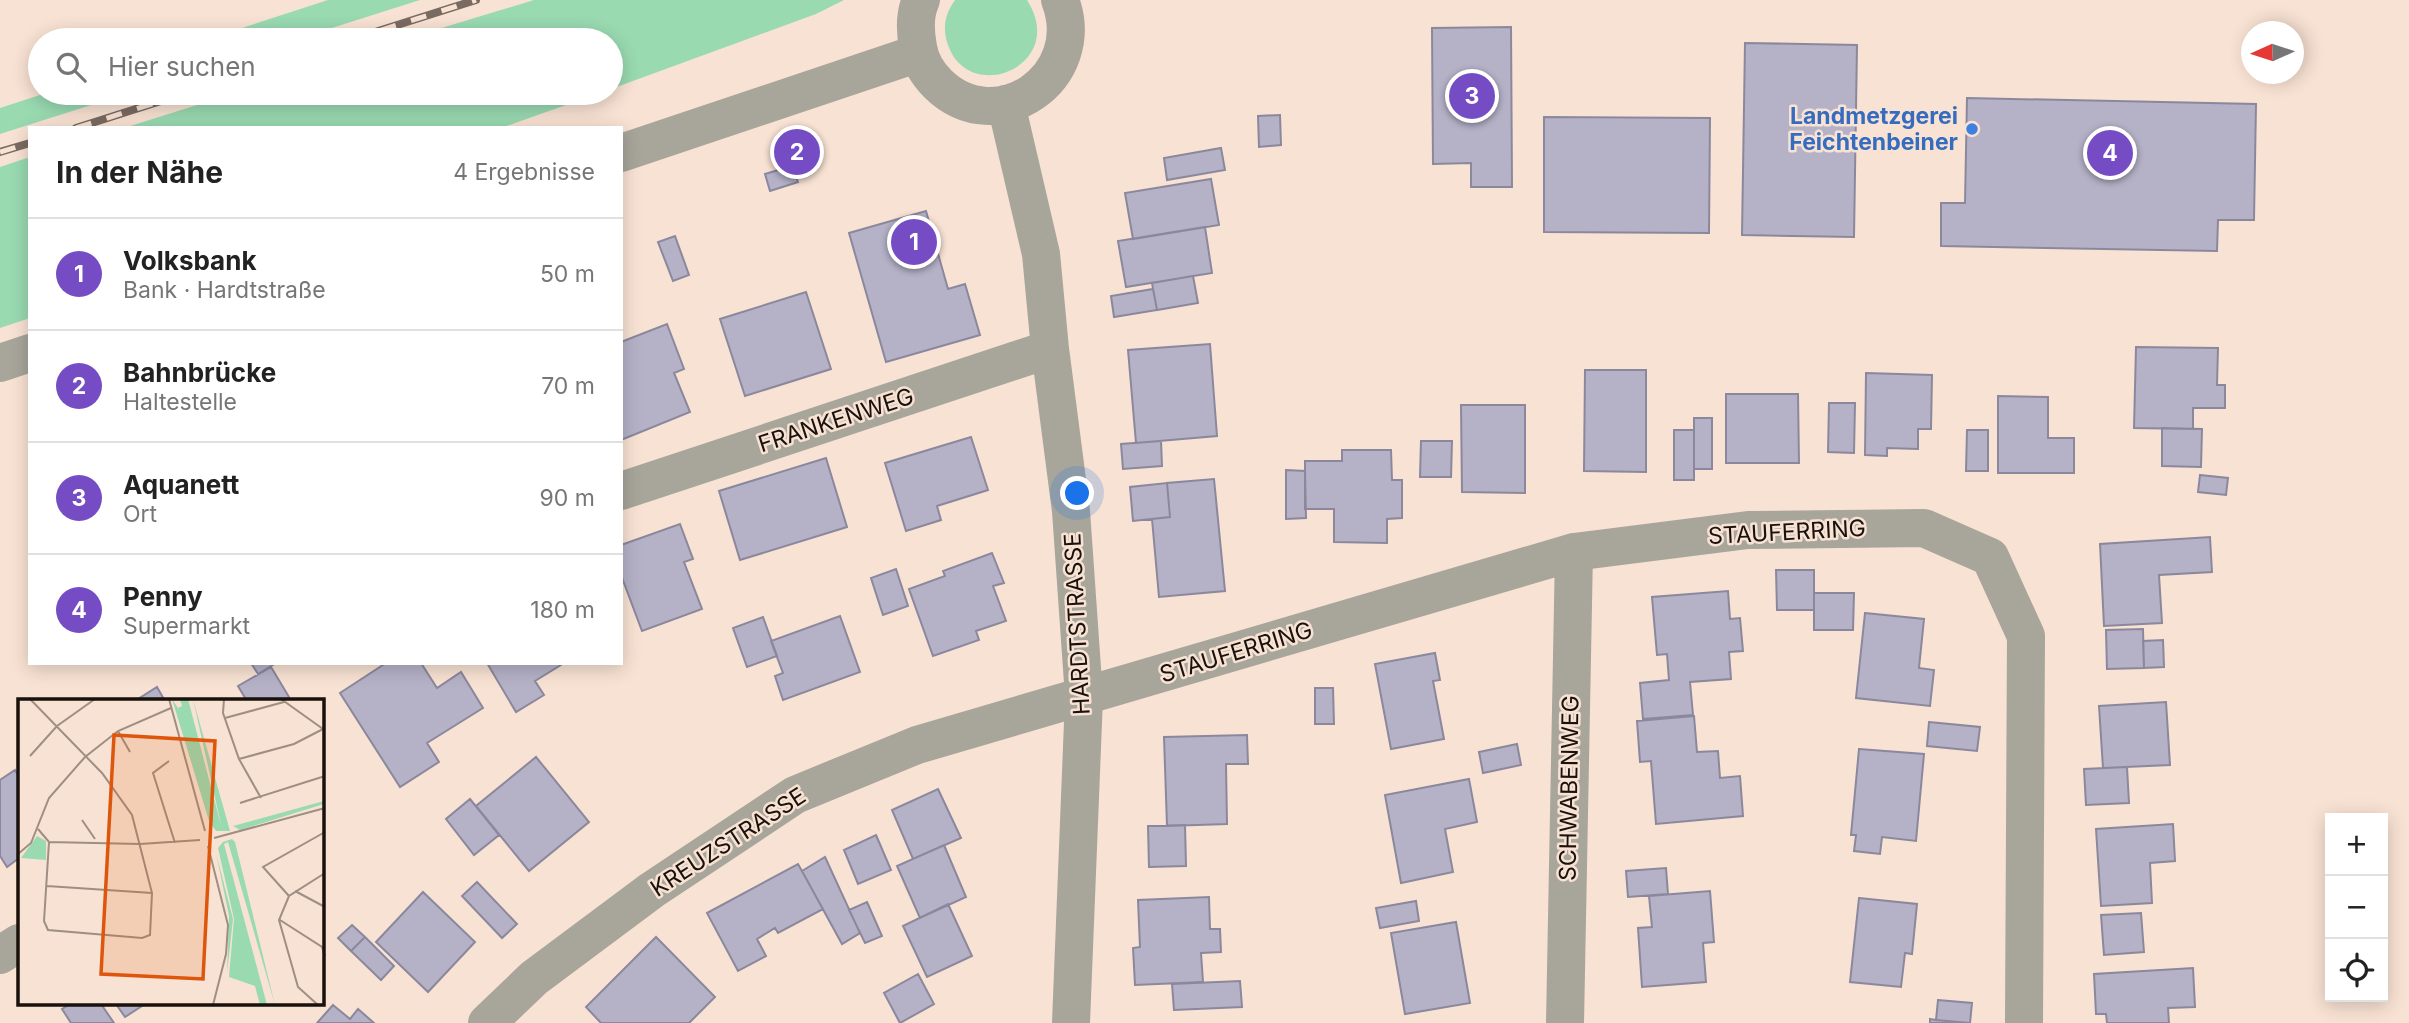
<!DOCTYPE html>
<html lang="de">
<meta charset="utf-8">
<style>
:root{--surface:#fff;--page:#f2f2f2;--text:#222;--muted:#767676;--line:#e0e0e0;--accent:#754cc4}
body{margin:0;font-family:Inter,sans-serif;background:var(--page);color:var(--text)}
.controls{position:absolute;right:21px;bottom:21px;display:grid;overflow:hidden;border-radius:0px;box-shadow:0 4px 18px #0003}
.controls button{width:63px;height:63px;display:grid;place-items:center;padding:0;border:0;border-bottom:2px solid var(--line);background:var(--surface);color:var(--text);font:35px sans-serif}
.compass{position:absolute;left:2241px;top:21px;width:63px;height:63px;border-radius:50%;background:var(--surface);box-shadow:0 4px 18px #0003;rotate:267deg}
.you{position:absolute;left:1078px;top:494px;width:24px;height:24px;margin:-18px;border:5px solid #fff;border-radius:50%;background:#1a73e8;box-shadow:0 0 0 10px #1a73e833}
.badge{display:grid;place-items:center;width:46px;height:46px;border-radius:50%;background:var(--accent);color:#fff;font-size:23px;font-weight:700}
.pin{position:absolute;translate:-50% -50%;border:4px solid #fff;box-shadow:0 2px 7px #0006}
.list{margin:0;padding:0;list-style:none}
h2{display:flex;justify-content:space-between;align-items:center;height:91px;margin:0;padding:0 28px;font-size:30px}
h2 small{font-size:23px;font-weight:400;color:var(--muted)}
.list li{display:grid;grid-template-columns:46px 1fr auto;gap:21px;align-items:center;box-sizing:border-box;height:112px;padding:0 28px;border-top:2px solid var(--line)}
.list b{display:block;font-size:26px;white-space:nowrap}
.list p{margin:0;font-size:23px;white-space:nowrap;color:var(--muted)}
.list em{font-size:23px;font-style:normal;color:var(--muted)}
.icon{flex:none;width:38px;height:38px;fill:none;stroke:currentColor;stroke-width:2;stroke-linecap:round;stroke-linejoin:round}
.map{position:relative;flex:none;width:2409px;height:1023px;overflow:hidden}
.search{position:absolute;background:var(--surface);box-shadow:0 4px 18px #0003;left:28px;top:28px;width:595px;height:77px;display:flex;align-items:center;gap:18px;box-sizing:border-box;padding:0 24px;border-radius:38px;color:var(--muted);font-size:26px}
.panel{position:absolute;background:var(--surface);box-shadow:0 4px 18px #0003;left:28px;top:126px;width:595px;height:539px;border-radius:0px}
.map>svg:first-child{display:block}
.green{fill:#99dab1}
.building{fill:#b5b2c8;stroke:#8b889d;stroke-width:2}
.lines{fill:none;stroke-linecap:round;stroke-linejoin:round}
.minor{stroke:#a8a59b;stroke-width:38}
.tertiary{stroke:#a8a59b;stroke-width:38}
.rail-casing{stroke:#7a6b62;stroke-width:8}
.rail{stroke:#f8e2d3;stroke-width:5;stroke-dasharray:16;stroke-linecap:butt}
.shop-dot{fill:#3f7fe0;stroke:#f8e2d3;stroke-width:2.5}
.labels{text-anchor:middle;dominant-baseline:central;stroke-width:5;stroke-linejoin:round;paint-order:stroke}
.shop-label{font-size:23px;font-weight:bold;fill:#366cbe;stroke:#f8e2d3;text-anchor:end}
.street-label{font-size:23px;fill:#19110c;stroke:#f8e2d3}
.inset-road{fill:none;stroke:#9f8e83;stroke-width:2}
.view{fill:#de550c;fill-opacity:0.15;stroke:#de550c;stroke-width:3.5}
.inset-edge{fill:none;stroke:#19110c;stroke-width:3.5}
</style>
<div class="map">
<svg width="2409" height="1023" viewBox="0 0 2409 1023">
<rect width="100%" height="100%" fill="#f8e2d3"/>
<path class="green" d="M328 0H420L294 40H205Z
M534 0H844L816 14 611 89V40H402Z
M955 0H1027C1069 66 969 106 948 45 942 28 945 14 955 0Z
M46 93H129L0 134V108Z
M235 93H600L501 128H124Z
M30 157V318L0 328V167Z"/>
<path class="building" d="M1511 27 1512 187H1471V163L1433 164 1432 28Z
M1745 43 1857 45 1854 237 1742 235Z
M1967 98 2256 104 2254 220H2218L2217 251 1941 246V203H1965Z
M1280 115 1281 145 1259 147 1258 116Z
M1544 117 1710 118 1709 233 1544 232Z
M1221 148 1225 170 1167 180 1164 158Z
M792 166 798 182 770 191 765 174Z
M1211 179 1219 225 1133 239 1125 193Z
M926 211 948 289 965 284 980 335 886 362 849 233Z
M1205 227 1212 273 1126 287 1118 241Z
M675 236 689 275 673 281 658 242Z
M1193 276 1198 303 1157 310 1152 283Z
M1153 289 1157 310 1114 317 1111 296Z
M806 292 831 369 745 396 720 319Z
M667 324 684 369 674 373 690 412 621 440V342Z
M1210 344 1217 436 1136 443 1128 350Z
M2136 347 2218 348 2217 385H2225V408H2193V429L2134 428Z
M1585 370H1646V472L1584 471Z
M1866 373 1932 375 1931 429H1918V449L1887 448V456L1865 455Z
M1726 394H1798L1799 463H1726Z
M1998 396 2048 397V438H2074V473H1998Z
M1829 403H1855L1854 453 1828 452Z
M1461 405H1525V493L1462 492Z
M1694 418H1712V469H1694Z
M2162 428 2202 429 2201 467 2162 466Z
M1674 430H1694V480H1674Z
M1967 430H1988V471H1966Z
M971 437 988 490 937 506 941 520 906 531 885 463Z
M1161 441 1162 466 1123 469 1121 444Z
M1421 441H1452L1451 477H1420Z
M1342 450H1391L1392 480H1402V518L1387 519V543L1334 542V509H1305V461H1342Z
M826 458 847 527 740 560 719 491Z
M1286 470 1305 471 1306 518 1286 519Z
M2200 475 2228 478 2226 495 2198 492Z
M1214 479 1225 591 1159 597 1152 519 1170 517 1167 483Z
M1167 483 1170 517 1133 521 1130 487Z
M680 524 693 559 684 562 702 609 642 631 621 575V545Z
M2210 537 2212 572 2159 575 2162 623 2104 626 2100 544Z
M992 553 1004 583 993 586 1006 621 976 631 979 640 933 656 909 589 945 576 943 571Z
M896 569 908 606 883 615 871 578Z
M1776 570H1814V610H1777Z
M1728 591 1730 619 1740 618 1743 651 1729 652 1731 679 1690 682 1693 715 1643 719 1640 683 1669 680 1667 654 1657 655 1652 597Z
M1814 593H1854L1853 630H1814Z
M1865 613 1924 619 1919 668 1934 670 1930 706 1856 698Z
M840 616 860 672 783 700 775 676 783 673 771 641Z
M763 617 777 656 747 667 733 628Z
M2143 629 2144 668 2107 669 2106 630Z
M2163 640 2164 667 2144 668 2143 641Z
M1435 653 1440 680 1433 681 1444 739 1391 749 1375 664Z
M251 663H276L258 674Z
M386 663H421L437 688 461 672 483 708 427 743 439 762 400 787 340 693Z
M487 663H560L561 665 535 681 544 695 516 712Z
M271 667 289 697 283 701H247L238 686Z
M157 687 165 701H135Z
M1315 688H1333L1334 724H1315Z
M2166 702 2170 765 2103 768 2099 706Z
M1694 716 1697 752 1718 751 1720 778 1740 776 1743 816 1656 824 1651 761 1640 762 1637 721Z
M1929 722 1980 727 1977 751 1927 746Z
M1247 735 1248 764H1226L1227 824 1167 826 1164 737Z
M1517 744 1521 765 1483 773 1479 752Z
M1859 749 1924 754 1916 841 1882 837 1880 854 1854 851 1856 835H1851Z
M536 757 589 822 529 871 476 806Z
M2127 767 2129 803 2086 805 2084 769Z
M15 770 19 777V858L7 867 0 856V780Z
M1469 779 1477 822 1445 829 1453 872 1401 883 1385 795Z
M938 789 961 838 913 859 892 810Z
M470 799 499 835 474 855 446 819Z
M2173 824 2175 861 2150 863 2152 903 2101 906 2096 829Z
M1185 825 1186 866 1149 867 1148 826Z
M876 835 891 870 858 884 844 850Z
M944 845 966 897 920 918 897 866Z
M825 857 860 933 842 944 802 871Z
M798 864 823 909 778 933 775 928 757 939 766 956 738 971 707 913Z
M1666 868 1668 894 1628 897 1626 871Z
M477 882 517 924 502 938 462 896Z
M1710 891 1714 942 1703 943 1706 982 1642 987 1638 928 1652 927 1649 896Z
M423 892 475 942 428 992 376 942Z
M1209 897 1210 929H1220L1221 952 1201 953 1203 982 1135 985 1133 948 1140 947 1138 900Z
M1859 898 1917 904 1912 954 1905 953 1901 987 1850 982Z
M1416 901 1419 921 1380 928 1376 908Z
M867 902 882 936 865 943 849 910Z
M948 904 972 956 927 977 903 926Z
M2141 913 2144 952 2104 955 2101 915Z
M1456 922 1470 1003 1405 1014 1391 933Z
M352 925 365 937 351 951 338 938Z
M365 937 394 966 381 980 351 951Z
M656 937 715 997 689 1023H601L586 1007Z
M2193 968 2195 1007 2168 1008 2169 1023H2107L2106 1014H2096L2094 974Z
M918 974 934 1004 900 1023 884 993Z
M1240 981 1242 1007 1174 1010 1172 984Z
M1938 1000 1972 1003 1970 1023 1936 1020Z
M70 1004H101L114 1023H71L62 1009Z
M116 1004H145L125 1017Z
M333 1005 350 1019 358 1009 374 1023H317Z
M1930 1019 1936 1020 1970 1023H1930Z"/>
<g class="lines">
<path class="minor" d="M1006 104 1041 254 1050 349 1071 511 1084 697 1071 1023
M621 491 1050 349
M0 955 19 943
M487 1023 534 978 652 890 795 795 917 745 1574 552 1748 530 1924 528 1990 557 2026 636 2024 1023
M1565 1023 1574 552"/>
<path class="tertiary" d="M921 0C914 15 915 31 918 47 920 61 928 74 938 84 996 141 1090 78 1060 0
M621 153 919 53
M0 363 30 353"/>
<g class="rail-casing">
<path id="rail" d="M350 40 476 0
M76 128 186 93
M0 152 30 143"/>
</g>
<use href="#rail" class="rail"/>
</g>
<circle class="shop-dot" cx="1972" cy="129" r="7"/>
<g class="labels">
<g class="shop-label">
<text x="1958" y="116">Landmetzgerei<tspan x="1958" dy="26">Feichtenbeiner</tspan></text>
</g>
<g class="street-label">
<text transform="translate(836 420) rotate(-18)">FRANKENWEG</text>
<text transform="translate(1787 532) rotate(-3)">STAUFERRING</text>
<text transform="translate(1077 624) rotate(-93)">HARDTSTRASSE</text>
<text transform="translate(1236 652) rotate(-17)">STAUFERRING</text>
<text transform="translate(1569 788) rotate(-89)">SCHWABENWEG</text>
<text transform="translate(728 842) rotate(-33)">KREUZSTRASSE</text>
</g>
</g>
<g transform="translate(18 699)">
<rect width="306" height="306" fill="#f8e2d3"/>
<path d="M154 0 160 9 164 7 162 0H170L204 130 175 0 212 132H198L191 122ZM306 102V105L222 131 215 127ZM19 137 28 142V161L3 159ZM214 140 217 143 257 306 210 143 206 145 249 306H242L237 287 211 278 216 220 200 149 205 143ZM198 154 215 220 209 274 211 217Z" fill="#99dab1"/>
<path class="inset-road" d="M12 0 84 74 114 116 134 194 132 236 124 239 30 231 26 222 31 143M151 0 187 132M206 0 205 14 221 60 243 99M263 0 305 30M207 19 266 3M100 32 112 53M12 57 39 27 77 0M221 60 276 45 307 29M151 62 135 74 157 144M222 104 307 77M64 121 77 140M20 130 31 143 122 145 182 141M196 139 307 109M190 147 210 226 208 255 195 306M0 155 13 144 31 99 67 58 100 32 153 9M29 187 134 194M277 192 307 208M271 197 245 168 307 133M262 221 304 248 307 257M300 306 280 288 261 221 271 197 307 174"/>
<path class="view" d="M96 36 197 42 185 280 83 275Z"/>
<rect width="306" height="306" class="inset-edge"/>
</g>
</svg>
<div class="controls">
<button>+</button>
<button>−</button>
<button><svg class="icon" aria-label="locate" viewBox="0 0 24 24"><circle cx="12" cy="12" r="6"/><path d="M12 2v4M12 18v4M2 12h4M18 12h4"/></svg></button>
</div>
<svg class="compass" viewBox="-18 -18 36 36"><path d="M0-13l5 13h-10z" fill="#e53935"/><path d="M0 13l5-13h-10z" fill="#767676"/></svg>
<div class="you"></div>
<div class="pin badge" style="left:914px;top:242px">1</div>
<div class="pin badge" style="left:797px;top:152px">2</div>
<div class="pin badge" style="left:1472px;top:96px">3</div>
<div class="pin badge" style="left:2110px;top:153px">4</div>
<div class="search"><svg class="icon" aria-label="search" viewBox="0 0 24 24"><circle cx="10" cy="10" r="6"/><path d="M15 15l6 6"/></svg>Hier suchen</div>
<section class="panel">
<h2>In der Nähe<small>4 Ergebnisse</small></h2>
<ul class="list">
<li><span class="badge">1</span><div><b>Volksbank</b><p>Bank · Hardtstraße</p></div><em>50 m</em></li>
<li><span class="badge">2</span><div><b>Bahnbrücke</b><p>Haltestelle</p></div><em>70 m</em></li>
<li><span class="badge">3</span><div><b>Aquanett</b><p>Ort</p></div><em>90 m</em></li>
<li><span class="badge">4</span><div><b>Penny</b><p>Supermarkt</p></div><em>180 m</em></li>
</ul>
</section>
</div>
